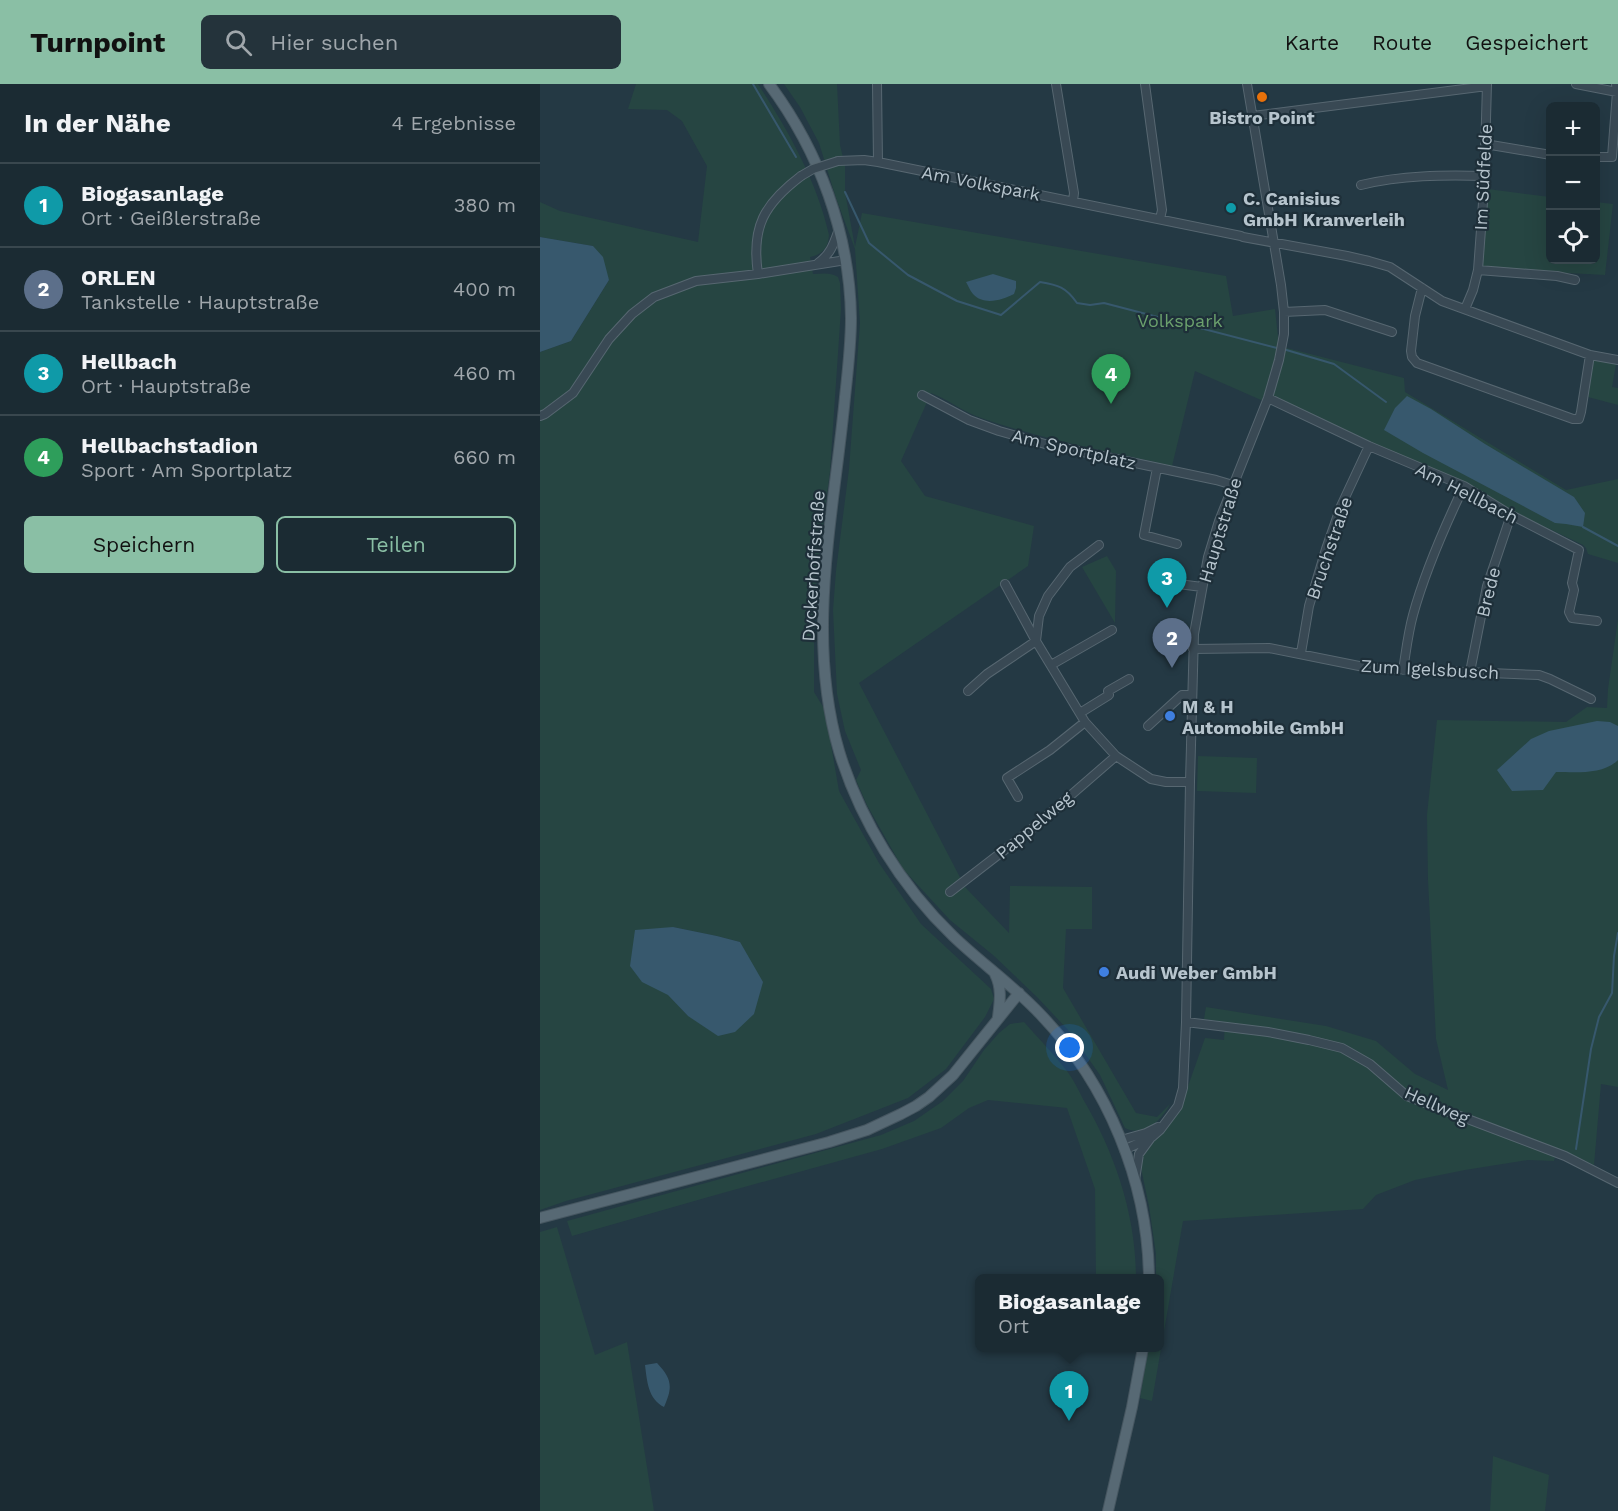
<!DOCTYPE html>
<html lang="de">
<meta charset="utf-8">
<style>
:root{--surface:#1b2b33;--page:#24333b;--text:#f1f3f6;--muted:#a0a7ac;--line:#39474e;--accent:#8abfa5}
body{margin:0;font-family:"Work Sans",sans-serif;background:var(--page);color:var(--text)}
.controls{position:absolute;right:18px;top:18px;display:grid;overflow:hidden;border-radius:9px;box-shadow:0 6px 24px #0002}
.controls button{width:54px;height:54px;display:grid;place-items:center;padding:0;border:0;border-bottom:2px solid var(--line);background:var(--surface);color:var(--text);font:30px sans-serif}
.you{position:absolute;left:530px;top:964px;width:21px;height:21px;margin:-15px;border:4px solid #fff;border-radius:50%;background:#1a73e8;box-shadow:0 0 0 9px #1a73e833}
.badge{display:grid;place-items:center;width:39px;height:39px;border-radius:50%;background:var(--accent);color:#fff;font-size:20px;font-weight:700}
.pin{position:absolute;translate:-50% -50px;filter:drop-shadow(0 2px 3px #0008)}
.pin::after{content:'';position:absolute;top:32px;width:21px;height:18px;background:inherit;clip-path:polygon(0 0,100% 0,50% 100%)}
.popup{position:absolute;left:435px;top:1190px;width:189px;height:78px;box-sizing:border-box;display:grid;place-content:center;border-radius:9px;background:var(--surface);filter:drop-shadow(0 2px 4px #0005);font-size:20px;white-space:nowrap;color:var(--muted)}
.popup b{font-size:22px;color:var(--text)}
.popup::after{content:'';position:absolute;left:50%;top:100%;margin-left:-12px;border:12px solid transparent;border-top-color:var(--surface)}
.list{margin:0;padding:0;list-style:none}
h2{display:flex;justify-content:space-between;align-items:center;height:78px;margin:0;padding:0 24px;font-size:26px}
h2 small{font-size:20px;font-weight:400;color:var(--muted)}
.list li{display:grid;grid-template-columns:39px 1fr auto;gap:18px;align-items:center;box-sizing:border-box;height:84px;padding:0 24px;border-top:2px solid var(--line)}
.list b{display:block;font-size:22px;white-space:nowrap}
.list p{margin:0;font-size:20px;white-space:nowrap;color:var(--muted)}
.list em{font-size:20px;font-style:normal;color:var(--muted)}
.actions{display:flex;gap:12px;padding:18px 24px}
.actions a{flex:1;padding:14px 0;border:2px solid var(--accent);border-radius:9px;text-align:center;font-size:21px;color:var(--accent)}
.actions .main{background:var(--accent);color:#111}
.icon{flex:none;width:33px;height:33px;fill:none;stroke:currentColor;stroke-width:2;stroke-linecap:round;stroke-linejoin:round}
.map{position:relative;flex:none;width:1078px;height:1427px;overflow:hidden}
header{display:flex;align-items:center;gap:36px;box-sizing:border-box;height:84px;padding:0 30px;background:var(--accent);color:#111}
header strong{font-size:28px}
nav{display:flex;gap:33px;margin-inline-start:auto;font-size:21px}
.search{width:420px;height:54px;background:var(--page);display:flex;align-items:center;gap:15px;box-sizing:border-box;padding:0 21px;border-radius:9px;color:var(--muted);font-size:22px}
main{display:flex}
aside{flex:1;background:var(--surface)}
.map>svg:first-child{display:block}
.green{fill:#264542;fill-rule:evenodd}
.water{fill:#37586d}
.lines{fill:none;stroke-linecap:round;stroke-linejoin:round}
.stream{stroke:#37586d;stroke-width:2}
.minor-casing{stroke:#576771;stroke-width:10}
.major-casing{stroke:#465660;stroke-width:12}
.minor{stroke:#394954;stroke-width:8}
.major{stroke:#576974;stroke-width:10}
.minor-bridge-casing{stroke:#576771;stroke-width:10;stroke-linecap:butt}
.minor-bridge{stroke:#394954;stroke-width:8}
.food-dot{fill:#e8710a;stroke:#1e2f39;stroke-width:2}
.culture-dot{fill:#0f9aa8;stroke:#1e2f39;stroke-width:2}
.shop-dot{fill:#3f7fe0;stroke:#1e2f39;stroke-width:2}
.labels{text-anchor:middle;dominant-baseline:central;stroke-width:4.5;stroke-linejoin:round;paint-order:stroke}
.poi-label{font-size:18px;font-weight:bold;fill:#b6c4cd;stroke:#1e2f39;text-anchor:start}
.street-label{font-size:18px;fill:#b6c4cd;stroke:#1e2f39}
.park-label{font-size:18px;fill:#6ba06d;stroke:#1e2f39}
</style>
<header>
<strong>Turnpoint</strong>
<div class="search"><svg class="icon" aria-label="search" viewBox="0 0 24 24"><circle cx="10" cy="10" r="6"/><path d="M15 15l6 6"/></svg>Hier suchen</div>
<nav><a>Karte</a><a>Route</a><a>Gespeichert</a></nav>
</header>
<main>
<aside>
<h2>In der Nähe<small>4 Ergebnisse</small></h2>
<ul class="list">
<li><span class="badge" style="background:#0f9aa8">1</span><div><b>Biogasanlage</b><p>Ort · Geißlerstraße</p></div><em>380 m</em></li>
<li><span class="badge" style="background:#5c6f8a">2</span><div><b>ORLEN</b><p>Tankstelle · Hauptstraße</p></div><em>400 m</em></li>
<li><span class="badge" style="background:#0f9aa8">3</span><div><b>Hellbach</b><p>Ort · Hauptstraße</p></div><em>460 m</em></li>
<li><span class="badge" style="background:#2e9e5b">4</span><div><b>Hellbachstadion</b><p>Sport · Am Sportplatz</p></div><em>660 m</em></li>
</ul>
<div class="actions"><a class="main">Speichern</a><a>Teilen</a></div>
</aside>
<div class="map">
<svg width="1078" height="1427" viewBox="0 0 1078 1427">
<rect width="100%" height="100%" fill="#243944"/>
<path class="green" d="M96 0H218C248 46 277 97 289 151 288 164 283 170 270 173L273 190C282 190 290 188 298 193L300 199 301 225 290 387 277 489 274 540V608L285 626 299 707 339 779 381 840 451 905 454 915 445 933 406 985 368 1014 276 1050 26 1117 0 1126V268L31 257 69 196 53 162 0 153V118L20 127 158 158 167 82 142 37 127 26 88 25ZM133 843 177 852 200 858 148 932 129 911Z
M244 0H297L300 61 305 82V108L315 163 322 129 686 192 693 232 735 225 739 262 864 294 865 308 1026 406 1078 395V479L1048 470 1046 464 1043 461 837 362 721 316 655 287 632 382C567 367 499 355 436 332 421 326 407 315 391 309L361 377 385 412 494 442 488 482 319 599 425 803 469 849 470 802 552 803V845H526L523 904 596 1029 617 1033 630 1020C623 1035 603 1054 585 1044L560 991 529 947 497 913 453 871 410 836 363 785 327 721 316 696 321 686 305 647 297 610 293 526 296 487 309 385 320 239 315 165 296 114 279 59 260 23Z
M948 105 1010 113 1011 176H1056V118L1073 120 1065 191 941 184Z
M1055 276 1076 280 1072 303 1078 304V321L1048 313 1053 277Z
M567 472 576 487 575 539 542 483Z
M1078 535V1003L1061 1000 1054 1081 1017 1065 1014 1077 988 1076 925 1086 875 1096 836 1111 823 1125 643 1137 612 1317 600 1314 608 1264H619V1194H616V1170L609 1122 601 1084 603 1071 605 1065 641 1022 665 954 684 956 685 938 664 935 666 923 786 942 836 957 875 990 908 1006 896 955 888 796 887 731 897 636 1026 638 1047 623 1067 624 1068 605Z
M658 672 717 674 716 709 657 707Z
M484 938C498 954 514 970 527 987 533 995 538 1005 543 1015 575 1069 596 1131 596 1194H556L555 1105 527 1024 448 1016 429 1024 401 1044 342 1065 172 1112 32 1152 27 1137 341 1051 374 1037 403 1017 423 997 444 966 459 949 470 940Z
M17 1143 55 1271 87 1258 114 1427H0V1148Z
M953 1372 1009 1391 1005 1427H950Z"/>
<path class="water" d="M0 153 53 162 63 173 69 196 31 257 0 268Z
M453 190 476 197V204L474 210C462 216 444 222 433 210 430 207 428 201 426 198Z
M867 312 891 325 945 360 1034 413 1045 429 1043 443 1026 440 1015 439 883 369 844 346 855 324Z
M1057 637 1070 638 1078 642V676C1063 691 1036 688 1016 688L1003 706 972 707 957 686 991 655 1009 647Z
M133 843 177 852 200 858 223 898 214 930 195 948 178 952 148 932 128 911 102 898 90 882 95 846Z
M117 1279C132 1295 133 1303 124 1323 108 1315 107 1297 105 1281Z"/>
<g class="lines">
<path class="stream" d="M213 0 256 73
M305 108 329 159 368 191 417 217 461 231 500 198C518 201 526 203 537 219L550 221 564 219 737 264
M743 265 794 280 846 318
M1043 443 1078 462
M1036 1065 1051 965 1059 933 1072 909 1074 872 1078 849"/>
<g class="minor-casing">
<path id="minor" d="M337 0 338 78
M516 0 534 109 533 117
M605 0 622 126 620 135
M1036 0 1077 8
M713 32 947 2
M945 60 1011 71
M1056 73H1072L1077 8 1076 0
M298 77 324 76 338 78 701 152 703 153 807 172 829 177 850 183 902 217 1050 271 1078 276
M821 101C862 91 903 91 945 92
M278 179C291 170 294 159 299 145
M938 186 1017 192 1035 196
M218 190C211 143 224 120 261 92
M882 204 875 232 871 267 872 273 877 279 1033 335H1039L1041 328 1050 271
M925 225 933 206 938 186 944 105 947 0
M744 228 785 226 852 248
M382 311 429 336 459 347 505 360 676 396 693 401
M728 314 829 362 924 402 971 431 1039 466 1032 499 1034 506 1029 528 1032 534 1057 537
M0 332 5 330 33 309 69 255 92 230 114 213 156 197 218 190 306 176
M617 384 604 451 637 460
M623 498 662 503
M465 500 496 557 545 638 576 672 611 695 626 698H650
M653 565 729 564 829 584 999 591 1010 595 1051 615
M761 569 769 522 786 465 801 422 829 362
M511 581 572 546
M863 586C866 568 868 549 873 531 885 487 904 444 924 402
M930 588 947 502 971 431
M428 607 447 590 496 557 499 532 508 512 530 483 559 461
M540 629 569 611 568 607 589 595
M608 642 642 611H651
M478 713 467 694 510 666 545 638
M410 808 493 744 576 672
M646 938 728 948 769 956 802 964 830 980 867 1012 1025 1072 1078 1099
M581 1056 606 1049 618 1043
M584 1066 612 1053 620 1046 638 1022 643 1004 646 938 650 698 654 550 668 473 679 437 728 314 739 276 744 250V228L741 201 707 0
M595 1096 599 1070 610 1055"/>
</g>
<g class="major-casing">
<path id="major" d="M229 0C279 67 310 150 311 234 311 260 308 286 305 313 294 430 265 551 299 667 320 736 361 802 413 852 441 879 474 902 501 931 568 1001 608 1098 609 1194
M455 890C462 904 460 917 458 933
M0 1134 289 1058 327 1046 361 1030 376 1022 389 1013 413 991 479 909
M568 1427 592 1323 603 1264"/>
</g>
<use href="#minor" class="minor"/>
<use href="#major" class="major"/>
<g class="minor-bridge-casing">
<path id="minor-bridge" d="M261 92 273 85 298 77"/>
</g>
<use href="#minor-bridge" class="minor-bridge"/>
</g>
<circle class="food-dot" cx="722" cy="13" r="6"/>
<circle class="culture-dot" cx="691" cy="124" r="6"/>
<g class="shop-dot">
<circle cx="630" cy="632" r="6"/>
<circle cx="564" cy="888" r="6"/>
</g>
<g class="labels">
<g class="poi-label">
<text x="722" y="33" text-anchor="middle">Bistro Point</text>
<text x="703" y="114">C. Canisius<tspan x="703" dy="21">GmbH Kranverleih</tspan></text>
<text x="642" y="622">M &amp; H<tspan x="642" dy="21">Automobile GmbH</tspan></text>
<text x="576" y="888">Audi Weber GmbH</text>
</g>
<g class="street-label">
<text transform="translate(943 93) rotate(-87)">Im Südfelde</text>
<text transform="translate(441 99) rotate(11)">Am Volkspark</text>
<text transform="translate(534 365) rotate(13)">Am Sportplatz</text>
<text transform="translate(927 409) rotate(27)">Am Hellbach</text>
<text transform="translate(680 446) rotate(-73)">Hauptstraße</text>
<text transform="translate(789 464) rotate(-71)">Bruchstraße</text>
<text transform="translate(273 482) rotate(-86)">Dyckerhoffstraße</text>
<text transform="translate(948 508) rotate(-76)">Brede</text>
<text transform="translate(890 585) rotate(3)">Zum Igelsbusch</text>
<text transform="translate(494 741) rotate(-40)">Pappelweg</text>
<text transform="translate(897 1021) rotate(24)">Hellweg</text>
</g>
<g class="park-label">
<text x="640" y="236">Volkspark</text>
</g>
</g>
</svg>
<div class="controls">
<button>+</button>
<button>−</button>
<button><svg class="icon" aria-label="locate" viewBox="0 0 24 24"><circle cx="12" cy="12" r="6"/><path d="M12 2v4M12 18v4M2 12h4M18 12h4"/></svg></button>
</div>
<div class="you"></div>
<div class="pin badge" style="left:529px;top:1337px;background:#0f9aa8">1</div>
<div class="popup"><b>Biogasanlage</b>Ort</div>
<div class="pin badge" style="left:632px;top:584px;background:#5c6f8a">2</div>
<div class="pin badge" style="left:627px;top:524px;background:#0f9aa8">3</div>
<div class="pin badge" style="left:571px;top:320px;background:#2e9e5b">4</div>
</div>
</main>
